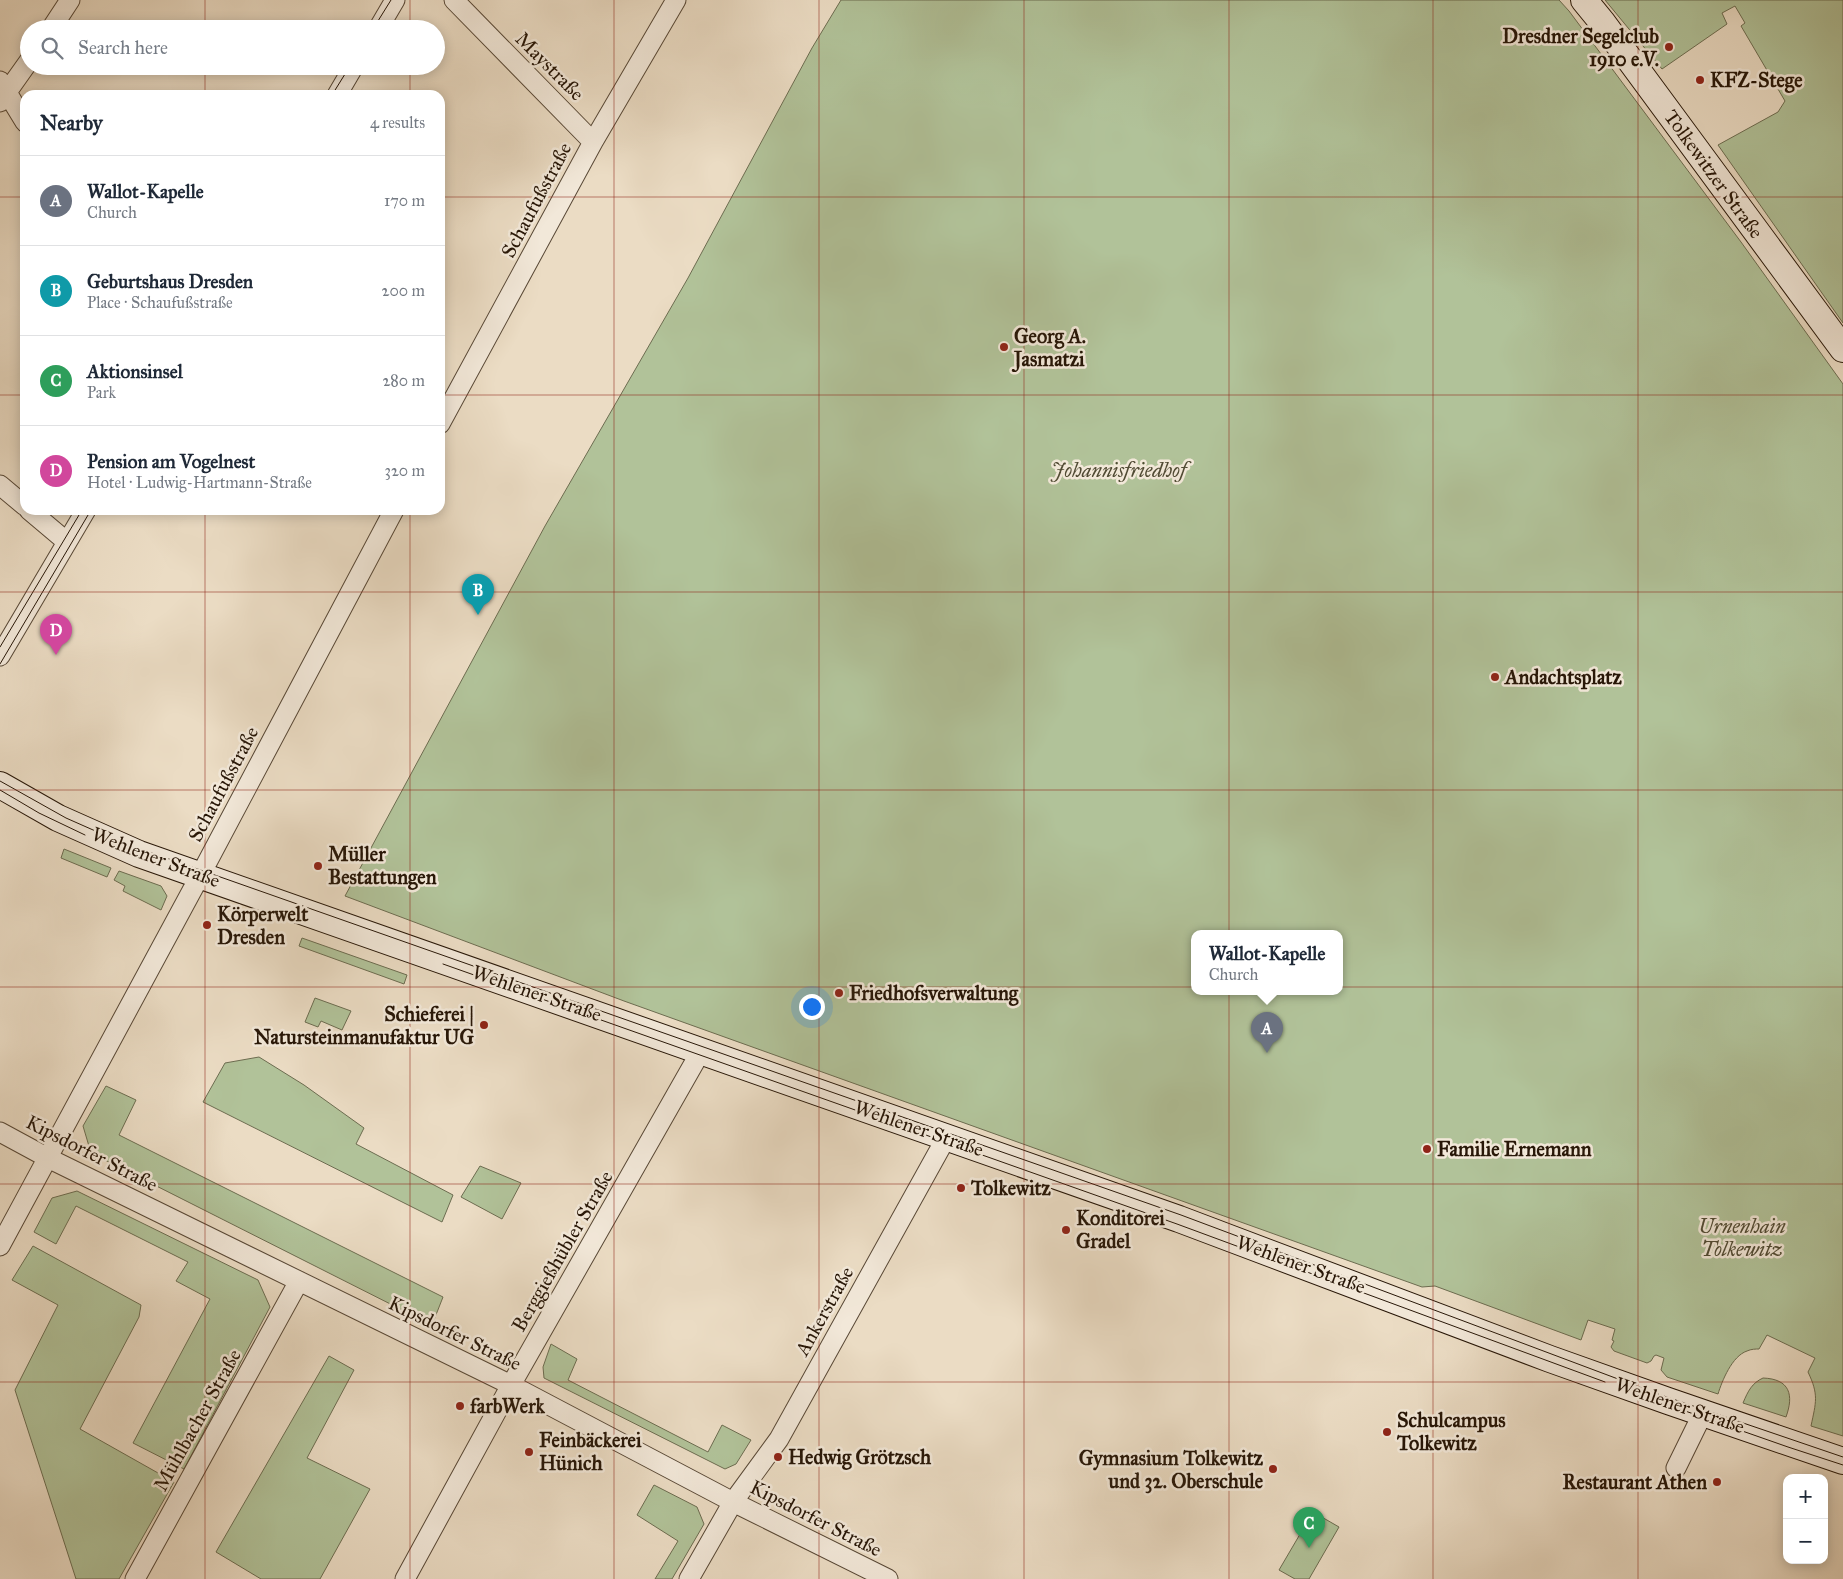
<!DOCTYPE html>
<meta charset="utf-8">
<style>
:root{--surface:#fff;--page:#f6f6f7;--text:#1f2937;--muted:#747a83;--line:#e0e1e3;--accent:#0f766e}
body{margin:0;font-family:"IM FELL Great Primer",serif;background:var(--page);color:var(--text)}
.controls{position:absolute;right:15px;bottom:15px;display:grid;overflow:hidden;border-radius:10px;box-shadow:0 2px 12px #0003}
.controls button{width:45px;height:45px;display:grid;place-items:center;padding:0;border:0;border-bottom:1px solid var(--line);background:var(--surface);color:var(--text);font:25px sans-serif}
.you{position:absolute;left:811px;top:1006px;width:18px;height:18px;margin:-12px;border:4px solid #fff;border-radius:50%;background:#1a73e8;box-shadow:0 0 0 8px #1a73e833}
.badge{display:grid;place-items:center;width:32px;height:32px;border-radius:50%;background:var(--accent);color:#fff;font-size:16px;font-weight:700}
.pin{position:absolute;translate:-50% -41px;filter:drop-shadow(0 1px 2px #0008)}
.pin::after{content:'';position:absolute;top:26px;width:18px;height:15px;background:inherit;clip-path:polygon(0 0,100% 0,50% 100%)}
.popup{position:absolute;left:1191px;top:930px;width:152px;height:65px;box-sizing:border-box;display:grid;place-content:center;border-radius:10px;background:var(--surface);filter:drop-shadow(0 1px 4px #0005);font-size:16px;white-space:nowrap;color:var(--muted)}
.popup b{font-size:19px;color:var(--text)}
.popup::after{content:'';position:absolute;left:50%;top:100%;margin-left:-10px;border:10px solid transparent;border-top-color:var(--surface)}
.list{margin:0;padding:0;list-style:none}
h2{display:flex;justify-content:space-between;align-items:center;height:65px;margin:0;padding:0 20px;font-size:21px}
h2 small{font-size:16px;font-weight:400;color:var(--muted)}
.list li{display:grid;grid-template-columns:32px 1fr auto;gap:15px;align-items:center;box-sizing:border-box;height:90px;padding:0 20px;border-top:1px solid var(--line)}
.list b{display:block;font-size:19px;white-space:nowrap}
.list p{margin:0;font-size:16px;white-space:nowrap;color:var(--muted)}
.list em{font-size:16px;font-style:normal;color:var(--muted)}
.icon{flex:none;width:28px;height:28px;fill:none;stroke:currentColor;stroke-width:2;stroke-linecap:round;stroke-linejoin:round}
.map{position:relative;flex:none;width:1843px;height:1579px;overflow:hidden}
.search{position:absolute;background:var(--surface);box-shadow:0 2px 12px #0003;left:20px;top:20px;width:425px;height:55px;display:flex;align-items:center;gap:12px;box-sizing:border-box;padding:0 18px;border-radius:28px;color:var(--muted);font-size:19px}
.panel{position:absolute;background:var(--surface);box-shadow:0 2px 12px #0003;left:20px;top:90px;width:425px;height:425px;border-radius:15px}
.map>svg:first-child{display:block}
.green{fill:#b1c299;stroke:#6c6c50;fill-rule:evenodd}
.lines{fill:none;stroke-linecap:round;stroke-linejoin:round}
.minor-casing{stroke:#584836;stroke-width:21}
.secondary-casing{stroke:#271607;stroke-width:28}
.minor{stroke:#f2e8d9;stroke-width:19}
.secondary{stroke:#f2e8d9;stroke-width:26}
.tram{stroke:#271607;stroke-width:1}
.grid{fill:none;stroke:#8f2418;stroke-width:1;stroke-opacity:0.55}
.poi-dot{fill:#8f2418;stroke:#f2e8d9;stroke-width:2}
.labels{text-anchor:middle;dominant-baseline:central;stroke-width:5;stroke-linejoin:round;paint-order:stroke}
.poi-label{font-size:20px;font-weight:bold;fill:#271607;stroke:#f2e8d9;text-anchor:start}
.street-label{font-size:20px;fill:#271607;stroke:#f2e8d9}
.park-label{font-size:20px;font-style:italic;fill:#504a33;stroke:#f2e8d9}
</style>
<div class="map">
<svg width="1843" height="1579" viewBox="0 0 1843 1579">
<rect width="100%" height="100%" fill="#ebdcc4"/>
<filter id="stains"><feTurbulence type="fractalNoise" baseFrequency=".004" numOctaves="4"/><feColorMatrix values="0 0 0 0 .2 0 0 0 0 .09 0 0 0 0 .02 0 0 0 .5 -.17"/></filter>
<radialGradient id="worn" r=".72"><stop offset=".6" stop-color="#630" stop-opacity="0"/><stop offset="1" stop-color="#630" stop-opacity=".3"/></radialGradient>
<path class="green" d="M841 0H1559L1569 11 1741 242 1843 384V1436L1811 1426C1816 1402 1819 1395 1808 1372L1815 1358 1767 1335 1759 1349C1756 1349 1751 1349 1747 1351 1732 1356 1722 1381 1718 1394L1667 1377 1661 1370 1664 1358 1656 1355 1654 1356 1651 1361 1647 1363 1614 1351 1611 1347 1614 1341 1612 1340 1615 1329 1588 1320 1581 1340 1435 1286 1422 1287 624 1001 345 896 545 526 688 278 812 48ZM1194 934H1340V992H1194Z
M1605 0H1843V323L1718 145 1778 112 1785 101 1741 26 1745 23 1735 6 1722 13 1727 24 1662 69Z
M64 849 111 868 107 877 61 858Z
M119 871 161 886 167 896 161 910 123 891 125 886 114 880Z
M302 938 407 975 404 984 299 946Z
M315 998 351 1011 342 1030 321 1021 318 1027 305 1022Z
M259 1057 304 1085 364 1128 356 1144 453 1195 442 1222 203 1102 225 1063Z
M106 1086 136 1100 119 1135 443 1297 432 1325 91 1153 83 1126Z
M480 1166 521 1183 502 1219 461 1197Z
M77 1191 258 1280 270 1307 184 1469 133 1443 210 1299 176 1281 188 1262 76 1206 56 1244 34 1232 52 1198Z
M33 1246 141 1305 139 1317 80 1429 174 1482 119 1579H76L15 1390 58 1305 12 1280Z
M551 1344 577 1359 568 1380 708 1452 722 1425 751 1440 736 1464 725 1469 544 1378 543 1367Z
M329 1356 354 1370 307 1458 370 1489 320 1579H261L216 1552Z
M1763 1378C1790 1379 1794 1395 1786 1417L1743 1403C1748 1391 1752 1383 1763 1378Z
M654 1485 697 1507 704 1524 672 1579H655L678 1541 637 1515Z
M1313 1512 1339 1527 1309 1579H1295L1279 1570Z"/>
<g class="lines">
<g class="minor-casing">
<path id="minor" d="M454 0 593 142
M51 29 70 0
M378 29 395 0
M0 81 25 122
M337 95 354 66
M0 102 29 61
M440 424 593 142 676 0
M0 485 25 506
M29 510 67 542
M0 656 86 510
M0 1132 48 1158 511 1385 733 1502 888 1579
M0 1246 202 872 394 510
M1676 1468 1703 1413
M135 1579 299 1281
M405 1579 511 1385 701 1051
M689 1579 733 1502 779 1439 946 1138"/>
</g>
<g class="secondary-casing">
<path id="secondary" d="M1584 0 1602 22 1843 349
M0 785 58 818 139 854 1179 1219 1550 1359 1668 1401 1843 1461"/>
</g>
<use href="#minor" class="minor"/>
<use href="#secondary" class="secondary"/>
<path class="tram" d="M373 29 391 0
M332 95 350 66
M0 647 82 510
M0 664 91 510
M0 781 66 818 118 841 1181 1215 1658 1394 1843 1457
M0 790 39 813 85 835
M443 964 1177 1224 1605 1382
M1668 1405 1788 1447 1843 1465"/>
</g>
<path class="grid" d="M205 0V29M410 0V29M614 0V1579M819 0V1579M1024 0V1579M1229 0V1579M1433 0V1579M1638 0V1579M205 66V95M410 66V95M0 197H25M440 197H1843M0 395H25M440 395H1843M205 510V1579M410 510V1579M0 592H1843M0 790H1843M0 987H1843M0 1184H1843M0 1382H1843"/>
<g class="poi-dot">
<circle cx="1669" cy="47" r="5"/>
<circle cx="1700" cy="80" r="5"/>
<circle cx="1004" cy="347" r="5"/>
<circle cx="1495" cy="677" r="5"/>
<circle cx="318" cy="866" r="5"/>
<circle cx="207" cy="925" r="5"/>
<circle cx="839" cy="993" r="5"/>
<circle cx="484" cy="1025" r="5"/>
<circle cx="1427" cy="1149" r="5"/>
<circle cx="961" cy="1188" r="5"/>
<circle cx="1066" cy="1230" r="5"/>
<circle cx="460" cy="1406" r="5"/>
<circle cx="1387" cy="1432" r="5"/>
<circle cx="529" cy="1452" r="5"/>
<circle cx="778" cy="1457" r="5"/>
<circle cx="1273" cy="1469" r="5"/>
<circle cx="1717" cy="1482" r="5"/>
</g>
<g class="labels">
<g class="poi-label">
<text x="1659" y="36" text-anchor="end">Dresdner Segelclub<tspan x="1659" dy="23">1910 e.V.</tspan></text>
<text x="1710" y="80">KFZ-Stege</text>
<text x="1014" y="336">Georg A.<tspan x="1014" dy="23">Jasmatzi</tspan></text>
<text x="1505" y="677">Andachtsplatz</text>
<text x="328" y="854">Müller<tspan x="328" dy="23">Bestattungen</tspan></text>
<text x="217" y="914">Körperwelt<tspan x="217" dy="23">Dresden</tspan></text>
<text x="849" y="993">Friedhofsverwaltung</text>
<text x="474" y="1014" text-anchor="end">Schieferei |<tspan x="474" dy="23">Natursteinmanufaktur UG</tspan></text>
<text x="1437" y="1149">Familie Ernemann</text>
<text x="971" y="1188">Tolkewitz</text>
<text x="1076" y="1218">Konditorei<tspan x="1076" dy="23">Gradel</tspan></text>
<text x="470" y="1406">farbWerk</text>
<text x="1397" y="1420">Schulcampus<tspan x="1397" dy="23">Tolkewitz</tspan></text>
<text x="539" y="1440">Feinbäckerei<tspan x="539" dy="23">Hünich</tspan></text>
<text x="788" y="1457">Hedwig Grötzsch</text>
<text x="1263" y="1458" text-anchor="end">Gymnasium Tolkewitz<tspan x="1263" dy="23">und 32. Oberschule</tspan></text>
<text x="1707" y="1482" text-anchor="end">Restaurant Athen</text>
</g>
<g class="street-label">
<text transform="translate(550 66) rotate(45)">Maystraße</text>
<text transform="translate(1714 174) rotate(54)">Tolkewitzer Straße</text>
<text transform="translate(536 200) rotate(-62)">Schaufußstraße</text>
<text transform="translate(223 784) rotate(-62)">Schaufußstraße</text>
<text transform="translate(156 857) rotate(21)">Wehlener Straße</text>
<text transform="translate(537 993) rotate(19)">Wehlener Straße</text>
<text transform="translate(919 1128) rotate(19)">Wehlener Straße</text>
<text transform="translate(92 1153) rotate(27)">Kipsdorfer Straße</text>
<text transform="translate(562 1251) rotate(-60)">Berggießhübler Straße</text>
<text transform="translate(1301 1264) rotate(20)">Wehlener Straße</text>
<text transform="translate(824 1311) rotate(-61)">Ankerstraße</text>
<text transform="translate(455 1333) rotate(26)">Kipsdorfer Straße</text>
<text transform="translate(1680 1405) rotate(19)">Wehlener Straße</text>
<text transform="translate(197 1420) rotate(-61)">Mühlbacher Straße</text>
<text transform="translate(816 1518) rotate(27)">Kipsdorfer Straße</text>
</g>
<g class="park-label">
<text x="1119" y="470">Johannisfriedhof</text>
<text x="1742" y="1226">Urnenhain<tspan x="1742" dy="23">Tolkewitz</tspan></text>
</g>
</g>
<rect width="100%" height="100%" filter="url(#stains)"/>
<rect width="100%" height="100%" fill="url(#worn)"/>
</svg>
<div class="controls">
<button>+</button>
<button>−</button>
</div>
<div class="you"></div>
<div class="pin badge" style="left:1267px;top:1053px;background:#6b7280">A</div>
<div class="popup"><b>Wallot-Kapelle</b>Church</div>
<div class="pin badge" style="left:478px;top:615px;background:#0f9aa8">B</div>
<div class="pin badge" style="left:1309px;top:1548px;background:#2e9e5b">C</div>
<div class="pin badge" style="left:56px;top:655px;background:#d1479c">D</div>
<div class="search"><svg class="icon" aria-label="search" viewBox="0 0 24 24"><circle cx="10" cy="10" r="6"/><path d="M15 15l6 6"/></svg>Search here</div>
<section class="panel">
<h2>Nearby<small>4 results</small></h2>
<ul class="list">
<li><span class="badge" style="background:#6b7280">A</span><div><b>Wallot-Kapelle</b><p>Church</p></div><em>170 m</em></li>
<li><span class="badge" style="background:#0f9aa8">B</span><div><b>Geburtshaus Dresden</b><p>Place · Schaufußstraße</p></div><em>200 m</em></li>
<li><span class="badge" style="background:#2e9e5b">C</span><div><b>Aktionsinsel</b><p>Park</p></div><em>280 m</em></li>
<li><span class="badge" style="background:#d1479c">D</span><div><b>Pension am Vogelnest</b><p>Hotel · Ludwig-Hartmann-Straße</p></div><em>320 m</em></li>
</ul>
</section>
</div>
